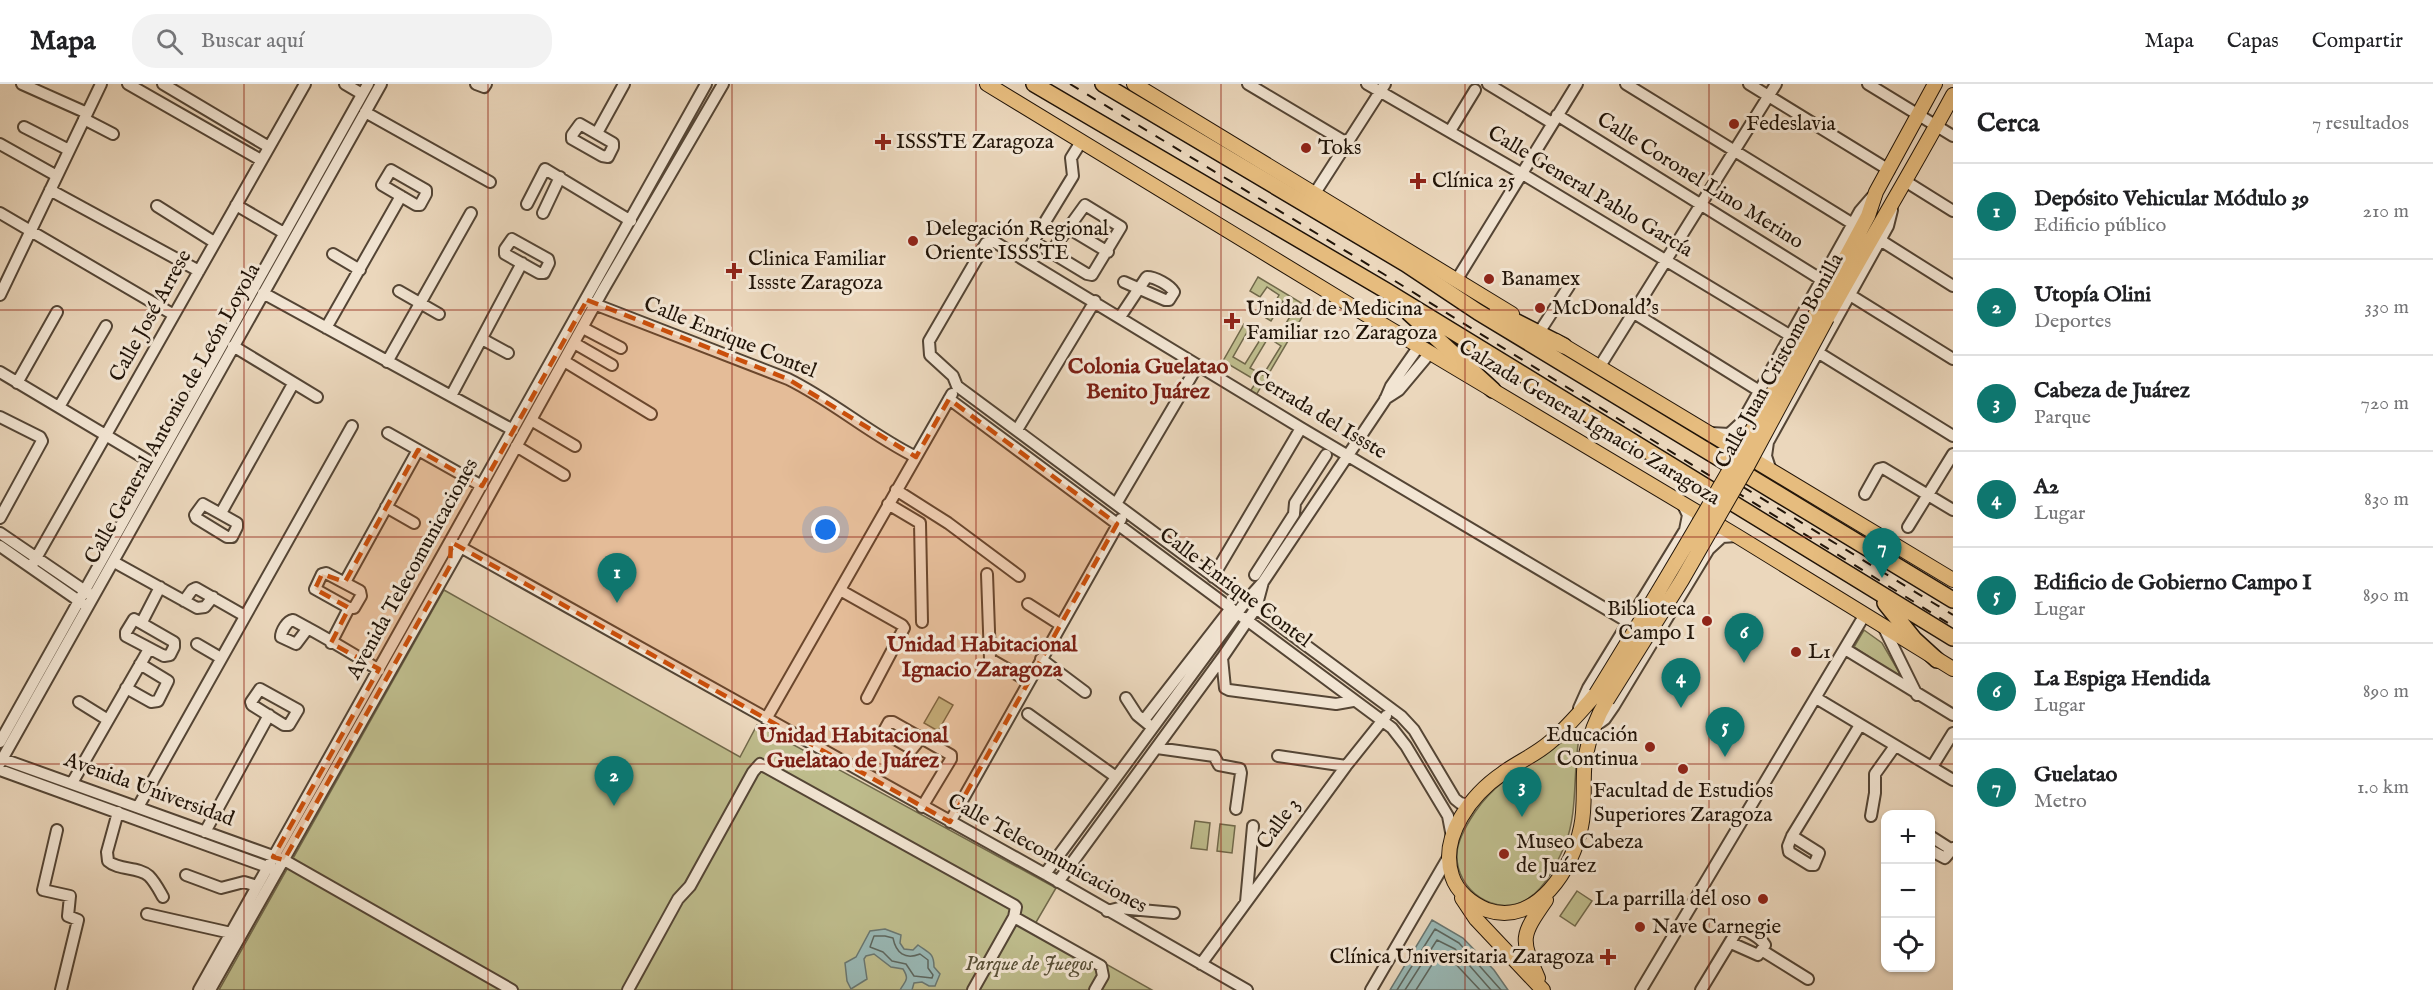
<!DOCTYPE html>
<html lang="es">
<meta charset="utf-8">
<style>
:root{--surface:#fff;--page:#f2f2f2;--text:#202124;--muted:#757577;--line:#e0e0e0;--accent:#0f766e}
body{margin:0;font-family:"IM FELL English",serif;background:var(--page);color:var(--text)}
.controls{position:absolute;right:18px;bottom:18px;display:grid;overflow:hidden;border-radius:12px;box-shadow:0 2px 4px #0004}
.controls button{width:54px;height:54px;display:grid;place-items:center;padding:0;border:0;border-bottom:2px solid var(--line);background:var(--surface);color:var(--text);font:30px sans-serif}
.you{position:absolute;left:826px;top:446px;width:21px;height:21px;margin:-15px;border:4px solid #fff;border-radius:50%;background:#1a73e8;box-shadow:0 0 0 9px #1a73e833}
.badge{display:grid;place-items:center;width:39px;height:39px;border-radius:50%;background:var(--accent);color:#fff;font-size:20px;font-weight:700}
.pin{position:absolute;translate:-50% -50px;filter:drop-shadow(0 2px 3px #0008)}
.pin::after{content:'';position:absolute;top:32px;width:21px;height:18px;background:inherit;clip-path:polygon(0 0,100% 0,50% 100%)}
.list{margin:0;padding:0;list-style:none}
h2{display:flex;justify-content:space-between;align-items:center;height:78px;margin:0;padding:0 24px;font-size:26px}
h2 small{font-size:20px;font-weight:400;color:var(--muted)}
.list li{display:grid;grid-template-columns:39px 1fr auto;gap:18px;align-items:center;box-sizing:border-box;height:96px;padding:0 24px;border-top:2px solid var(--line)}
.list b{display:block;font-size:22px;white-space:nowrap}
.list p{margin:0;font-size:20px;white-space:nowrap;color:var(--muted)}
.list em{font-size:20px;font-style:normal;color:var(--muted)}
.icon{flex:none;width:33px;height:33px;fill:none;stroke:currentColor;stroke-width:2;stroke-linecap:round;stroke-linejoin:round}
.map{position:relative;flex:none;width:1953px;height:906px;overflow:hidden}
header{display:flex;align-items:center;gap:36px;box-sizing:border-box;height:84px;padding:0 30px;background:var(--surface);border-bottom:2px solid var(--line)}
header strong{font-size:28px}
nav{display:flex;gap:33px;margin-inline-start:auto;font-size:21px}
.search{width:420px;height:54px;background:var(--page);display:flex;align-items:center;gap:15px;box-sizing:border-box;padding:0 21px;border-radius:24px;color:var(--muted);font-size:22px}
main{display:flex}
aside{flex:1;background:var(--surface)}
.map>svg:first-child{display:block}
.green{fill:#bebc8c;stroke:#70684a;stroke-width:1.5}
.water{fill:#99b8b5;stroke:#697670;stroke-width:1.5}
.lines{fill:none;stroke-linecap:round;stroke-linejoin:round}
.shore{stroke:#5d665e;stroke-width:1.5}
.minor-casing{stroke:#544535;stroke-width:14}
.major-casing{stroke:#211408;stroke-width:16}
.highway-casing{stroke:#211408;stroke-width:18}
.minor{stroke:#f2e5d3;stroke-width:10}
.major{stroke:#e6bc7e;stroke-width:14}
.highway{stroke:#e6bc7e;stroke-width:15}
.rail{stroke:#211408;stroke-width:2;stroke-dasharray:10 10;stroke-linecap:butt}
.major-bridge-casing{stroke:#211408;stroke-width:16;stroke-linecap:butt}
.major-bridge{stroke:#e6bc7e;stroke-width:14}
.marked{fill:#ca4f0b;fill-opacity:0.2;stroke:#ca4f0b;stroke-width:4.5;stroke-dasharray:12 8;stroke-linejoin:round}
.grid{fill:none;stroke:#8f2418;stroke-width:1.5;stroke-opacity:0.55}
.poi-dot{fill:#8f2418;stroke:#f2e5d3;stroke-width:2}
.labels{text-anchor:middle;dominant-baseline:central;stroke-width:6;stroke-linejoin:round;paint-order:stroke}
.poi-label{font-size:21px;fill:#211408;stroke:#f2e5d3;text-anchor:start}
.street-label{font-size:21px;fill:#211408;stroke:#f2e5d3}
.park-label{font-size:21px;font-style:italic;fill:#584f36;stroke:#f2e5d3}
.neighbourhood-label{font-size:22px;font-weight:bold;fill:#7a1f14;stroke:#f2e5d3}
</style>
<header>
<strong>Mapa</strong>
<div class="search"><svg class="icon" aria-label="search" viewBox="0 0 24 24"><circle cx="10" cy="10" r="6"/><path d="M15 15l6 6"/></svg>Buscar aquí</div>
<nav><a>Mapa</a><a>Capas</a><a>Compartir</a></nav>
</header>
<main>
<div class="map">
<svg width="1953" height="906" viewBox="0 0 1953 906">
<rect width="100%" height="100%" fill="#ebd7bc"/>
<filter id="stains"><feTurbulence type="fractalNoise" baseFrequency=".00333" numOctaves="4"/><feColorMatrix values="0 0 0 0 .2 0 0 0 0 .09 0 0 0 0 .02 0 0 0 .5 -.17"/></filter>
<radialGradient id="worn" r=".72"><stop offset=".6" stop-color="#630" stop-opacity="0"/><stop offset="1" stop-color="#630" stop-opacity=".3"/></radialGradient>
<path class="green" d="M1258 193 1308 223 1255 313 1249 309 1257 297 1223 277 1244 240 1250 243 1233 273 1245 280 1263 251 1268 254 1250 284 1263 291 1281 262 1275 258 1295 224 1283 217 1271 237 1266 234 1279 211 1267 203 1260 213 1250 207Z
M444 506 740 673 757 641 1056 804 1035 840 1152 906H219Z
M1864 546 1882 559 1903 595 1854 563Z
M939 613 953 621 938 647 924 639Z
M1577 647 1580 649C1572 685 1579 726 1565 761 1557 779 1546 803 1529 814 1497 836 1455 806 1457 770 1457 756 1467 740 1475 728 1502 688 1541 677 1577 647Z
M1195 737 1210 739 1207 766 1191 764Z
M1220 740 1235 742 1232 769 1217 767Z
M1577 807 1592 817 1575 842 1560 832Z"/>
<path class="water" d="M1432 836 1463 854 1494 886 1508 906H1390Z
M885 845 901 851 900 859 904 865 913 866 918 861C929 869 934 869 934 883L940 890 935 902H929L922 898 914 899 912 906H900C905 897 910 896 903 885L891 883 874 870 866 872 864 875 867 895 851 905 847 897 845 879 856 873 870 847Z"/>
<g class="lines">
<path class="shore" d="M885 852 893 854C896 869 905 876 920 870L928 876V884L933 891 932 894 914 892 906 880 892 877 883 868 870 863 874 852Z
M1397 906 1435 845 1459 859 1501 906
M1405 906 1437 856 1455 865 1491 906
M1416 906 1440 868 1449 873 1480 906"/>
<g class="minor-casing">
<path id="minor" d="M22 0 87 29
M128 0 261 76
M163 0 269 63
M345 0 362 10
M476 0 484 3 486 0
M1248 0 1347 59
M1367 0 1521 89 1791 252
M1488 0 1552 39
M1626 0 1853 140
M1749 0 1889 86
M1868 0 1953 52
M365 28 490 98
M1557 31 1822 196
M84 35 113 50
M580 40 613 59V63L608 73 602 72 572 55V51Z
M24 43 69 66
M1450 47 1475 6
M597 49 624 0
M0 60 57 92
M391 86 426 106V110L420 121H416L382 101Z
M1905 97 1953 127
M50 106 199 187
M1315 109 1385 0
M527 120 545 85 631 137
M236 121 284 149
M157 122 214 158
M0 129 174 231
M543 129 560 93
M1068 144 1108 168
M512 155 548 175 549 179 544 189H539L505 170V165Z
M1880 156 1953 202
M1034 158 1087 190 1092 191 1121 143 1085 121 1051 168
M333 170 360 186
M1023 174 1073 92 1071 74 1081 58
M1456 197 1577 0
M399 207 439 230
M263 209 513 346
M0 211 101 0
M1850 211 1953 275
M589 218 788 295C833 317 871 351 916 373
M1634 229 1761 308
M1120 233 1146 194 1147 193C1155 193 1170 201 1174 208L1169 216H1165L1124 198
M326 244 401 112
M583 244 621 264
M1540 247 1569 202
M482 255 508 269
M574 259 612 281
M233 262 317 313
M1819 269 1953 352
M564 277 651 330
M387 278 471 129
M1600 282 1776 0
M0 288 154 380
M17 299 57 228
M957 302 953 292 930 271 929 257 986 159 993 157 1301 344 1628 538
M957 302 1401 632 1414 646 1455 715 1460 719 1470 721
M451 312 522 179
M949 315 1392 644 1406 662 1448 732 1452 753
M1385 315 1399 306 1430 269
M59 323 106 242
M0 333 40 353 42 357 0 434
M531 336 575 362
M1017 346 1095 217
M388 349 482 402
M1711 349 1729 350 1742 338 1860 127 1872 113
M516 362 564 391
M1770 384 1766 372 1768 358 1888 142 1892 126
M896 406 948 439 1019 492
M1865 410 1879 385 1883 384 1953 426
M203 420 237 439V443L232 453H227L196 434 195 431Z
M888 420 920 439 922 538
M1116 420 1198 281
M386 423 414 439
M221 429 293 300
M1908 443 1953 370
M0 449 88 509
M455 460 1045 790 1247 906
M0 462 82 519
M114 478 197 524 205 523 213 513
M31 483 305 0
M326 489 360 507 361 512 354 524H349L315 505 322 490Z
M987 490 990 575 1028 597
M1255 491 1294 430 1295 419 1326 371
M1213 493 1301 344
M345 498 418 366
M840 506 902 541 904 544 867 614
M184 517 192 506 196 504 245 532
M1028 520 1061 541
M134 535 174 558V563L170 571 164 572 126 552V548Z
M142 538 160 503
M308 544 296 560 281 553C281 547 287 537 293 536 321 551 352 569 379 586
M1884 544 1917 611
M331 559 349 524
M197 560 221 574
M1845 565 1953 631
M1222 574 1225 604 1229 606 1336 620 1353 617
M1041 575 1085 608
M126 604 151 618 158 617 168 597 140 580
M260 605 298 626 289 641H284L252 621 251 618Z
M1126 614 1137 631 1148 640
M1816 614 1953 696
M79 618 108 636
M1579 624 1588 604 1685 446 1688 431 1682 419
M1028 630 1116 693
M766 635 952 310
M1144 636 1231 524
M1594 643 1605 635 1614 622 1709 465 1722 453 1737 452
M921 654 912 665 886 650 884 647 889 638H893L951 671V675L922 723
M0 658 368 0
M1157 664 1214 672 1219 681 1240 685 1241 689 1236 725
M1278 672 1346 682
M0 674 284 776 512 906
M0 679 381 0
M1932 683 1953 649
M0 686 273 785
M72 699 149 565
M138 723 352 342
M118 728 107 768 108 777C119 787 138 782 149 792 155 798 159 806 163 813
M1871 732 1875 709V690L1895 662
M950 738 1121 435
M57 746 43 806 70 812 68 832 78 836 61 906
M205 748 269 631
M1792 752 1819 769 1814 781H1810L1789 768 1788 762 1792 752 1860 641
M1930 752 1952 766
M1930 766 1945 774 1953 764
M1045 790 1246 517 1263 498 1385 316 1391 302 1419 262
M186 791 221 804 244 798 257 802
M1058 798 1222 574 1256 524 1263 498
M1246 818 1253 742
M1107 827 1119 824 1174 829
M147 830 231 849
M1014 833 1101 882 1103 892 1095 906
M1763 867 1808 895
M1201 880 1346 682 1386 632
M199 906 706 0
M210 906 460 464 603 206 723 0
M628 906 678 815 690 802 753 688 760 680 1014 821 1016 823 1014 833 973 906
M1371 906 1449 772
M1641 906 1864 532
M1701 906 1738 845C1746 845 1761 854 1765 861L1758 871 1731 859"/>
</g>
<g class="major-casing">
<path id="major" d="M987 0 1350 221 1737 452 1953 585
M1134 0 1512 230
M1816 229 1868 132 1876 108 1935 0
M1827 234C1868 159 1912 87 1953 11
M1556 257 1953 496
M1596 610C1581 627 1566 645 1549 659 1535 671 1518 678 1503 689 1472 710 1439 752 1452 792 1457 808 1472 820 1487 826 1537 843 1573 783 1581 743 1586 721 1582 697 1585 675 1589 654 1596 634 1607 616
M1462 814 1476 835 1543 906
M1538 894C1520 854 1521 852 1546 816"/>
</g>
<g class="highway-casing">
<path id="highway" d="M1034 0 1385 206 1953 554
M1103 0 1406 180 1478 228 1953 516
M1497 228 1564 262
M1409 229 1493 306
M1885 519 1914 555 1937 576"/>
</g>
<use href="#minor" class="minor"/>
<use href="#major" class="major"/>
<use href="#highway" class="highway"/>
<path class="rail" d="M1070 0 1382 189 1953 542
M1743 403 1953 531"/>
<g class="major-bridge-casing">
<path id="major-bridge" d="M1596 610C1673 485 1748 359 1816 229
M1607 616 1682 496 1748 381 1827 234"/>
</g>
<use href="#major-bridge" class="major-bridge"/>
</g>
<path class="marked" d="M587 216 788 295 916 373 949 315 1117 440 950 738 451 458 450 482 284 776 273 773 379 585 331 559 349 524 315 505 322 490 345 498 418 366 482 402Z"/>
<path class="grid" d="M244 0V906M488 0V906M732 0V906M976 0V906M1221 0V906M1465 0V906M1709 0V906M0 226H1953M0 453H1953M0 680H1953"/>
<g class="poi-dot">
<circle cx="1734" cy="40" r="6"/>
<path d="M880 49h6v6h6v6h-6v6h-6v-6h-6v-6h6z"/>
<circle cx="1306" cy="64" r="6"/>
<path d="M1415 88h6v6h6v6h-6v6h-6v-6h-6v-6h6z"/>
<circle cx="913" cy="157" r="6"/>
<path d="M731 178h6v6h6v6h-6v6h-6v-6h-6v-6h6z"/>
<circle cx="1489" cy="195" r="6"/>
<circle cx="1540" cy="224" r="6"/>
<path d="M1229 228h6v6h6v6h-6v6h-6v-6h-6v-6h6z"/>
<circle cx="1707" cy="537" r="6"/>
<circle cx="1796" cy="568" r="6"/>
<circle cx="1650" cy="663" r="6"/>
<circle cx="1683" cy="685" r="6"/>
<circle cx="1504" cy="770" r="6"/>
<circle cx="1763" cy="815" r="6"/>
<circle cx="1640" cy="843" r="6"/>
<path d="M1605 864h6v6h6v6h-6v6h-6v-6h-6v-6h6z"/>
</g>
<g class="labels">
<g class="poi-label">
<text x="1746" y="40">Fedeslavia</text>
<text x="896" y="58">ISSSTE Zaragoza</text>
<text x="1318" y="64">Toks</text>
<text x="1432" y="97">Clínica 25</text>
<text x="925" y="145">Delegación Regional<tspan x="925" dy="24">Oriente ISSSTE</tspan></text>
<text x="748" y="175">Clinica Familiar<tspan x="748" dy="24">Issste Zaragoza</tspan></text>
<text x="1501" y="195">Banamex</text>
<text x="1552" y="224">McDonald's</text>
<text x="1246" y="225">Unidad de Medicina<tspan x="1246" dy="24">Familiar 120 Zaragoza</tspan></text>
<text x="1695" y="525" text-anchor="end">Biblioteca<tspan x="1695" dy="24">Campo I</tspan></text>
<text x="1808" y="568">L1</text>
<text x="1638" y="651" text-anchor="end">Educación<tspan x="1638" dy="24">Continua</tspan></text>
<text x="1683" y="707" text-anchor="middle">Facultad de Estudios<tspan x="1683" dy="24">Superiores Zaragoza</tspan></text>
<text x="1516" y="758">Museo Cabeza<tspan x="1516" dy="24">de Juárez</tspan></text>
<text x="1751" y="815" text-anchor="end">La parrilla del oso</text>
<text x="1652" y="843">Nave Carnegie</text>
<text x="1594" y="873" text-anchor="end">Clínica Universitaria Zaragoza</text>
</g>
<g class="street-label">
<text transform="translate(1700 97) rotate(32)">Calle Coronel Lino Merino</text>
<text transform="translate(1590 108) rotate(31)">Calle General Pablo García</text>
<text transform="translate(151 232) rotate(-61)">Calle José Arrese</text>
<text transform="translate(730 254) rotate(22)">Calle Enrique Contel</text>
<text transform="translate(1780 277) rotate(-61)">Calle Juan Cristomo Bonilla</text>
<text transform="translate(173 330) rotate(-61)">Calle General Antonio de León Loyola</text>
<text transform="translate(1319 331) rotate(31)">Cerrada del Issste</text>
<text transform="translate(1589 339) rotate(31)">Calzada General Ignacio Zaragoza</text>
<text transform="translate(413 485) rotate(-61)">Avenida Telecomunicaciones</text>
<text transform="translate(1235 504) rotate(37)">Calle Enrique Contel</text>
<text transform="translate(149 706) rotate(20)">Avenida Universidad</text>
<text transform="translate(1279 740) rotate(-54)">Calle 3</text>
<text transform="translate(1047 770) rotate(29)">Calle Telecomunicaciones</text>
</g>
<g class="park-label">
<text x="1029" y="880">Parque de Juegos</text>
</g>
<g class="neighbourhood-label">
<text x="1148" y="283">Colonia Guelatao<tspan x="1148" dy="25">Benito Juárez</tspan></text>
<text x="982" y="561">Unidad Habitacional<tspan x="982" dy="25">Ignacio Zaragoza</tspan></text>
<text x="853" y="652">Unidad Habitacional<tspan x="853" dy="25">Guelatao de Juárez</tspan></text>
</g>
</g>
<rect width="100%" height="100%" filter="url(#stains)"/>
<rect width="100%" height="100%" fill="url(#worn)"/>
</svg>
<div class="controls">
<button>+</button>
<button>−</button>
<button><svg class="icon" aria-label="locate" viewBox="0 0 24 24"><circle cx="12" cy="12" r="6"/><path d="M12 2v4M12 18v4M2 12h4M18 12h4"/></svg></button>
</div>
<div class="you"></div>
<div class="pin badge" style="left:617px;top:519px">1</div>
<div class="pin badge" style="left:614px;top:722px">2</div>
<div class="pin badge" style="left:1522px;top:733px">3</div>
<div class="pin badge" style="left:1681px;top:624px">4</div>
<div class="pin badge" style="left:1725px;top:673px">5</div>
<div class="pin badge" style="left:1744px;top:579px">6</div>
<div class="pin badge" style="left:1882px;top:494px">7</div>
</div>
<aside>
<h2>Cerca<small>7 resultados</small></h2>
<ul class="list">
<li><span class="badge">1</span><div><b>Depósito Vehicular Módulo 39</b><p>Edificio público</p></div><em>210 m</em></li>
<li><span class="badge">2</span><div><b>Utopía Olini</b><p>Deportes</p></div><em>330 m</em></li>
<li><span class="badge">3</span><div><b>Cabeza de Juárez</b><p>Parque</p></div><em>720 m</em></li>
<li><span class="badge">4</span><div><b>A2</b><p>Lugar</p></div><em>830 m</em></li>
<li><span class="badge">5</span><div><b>Edificio de Gobierno Campo I</b><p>Lugar</p></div><em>890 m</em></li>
<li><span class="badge">6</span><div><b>La Espiga Hendida</b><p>Lugar</p></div><em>890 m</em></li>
<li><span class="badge">7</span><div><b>Guelatao</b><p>Metro</p></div><em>1.0 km</em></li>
</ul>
</aside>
</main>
